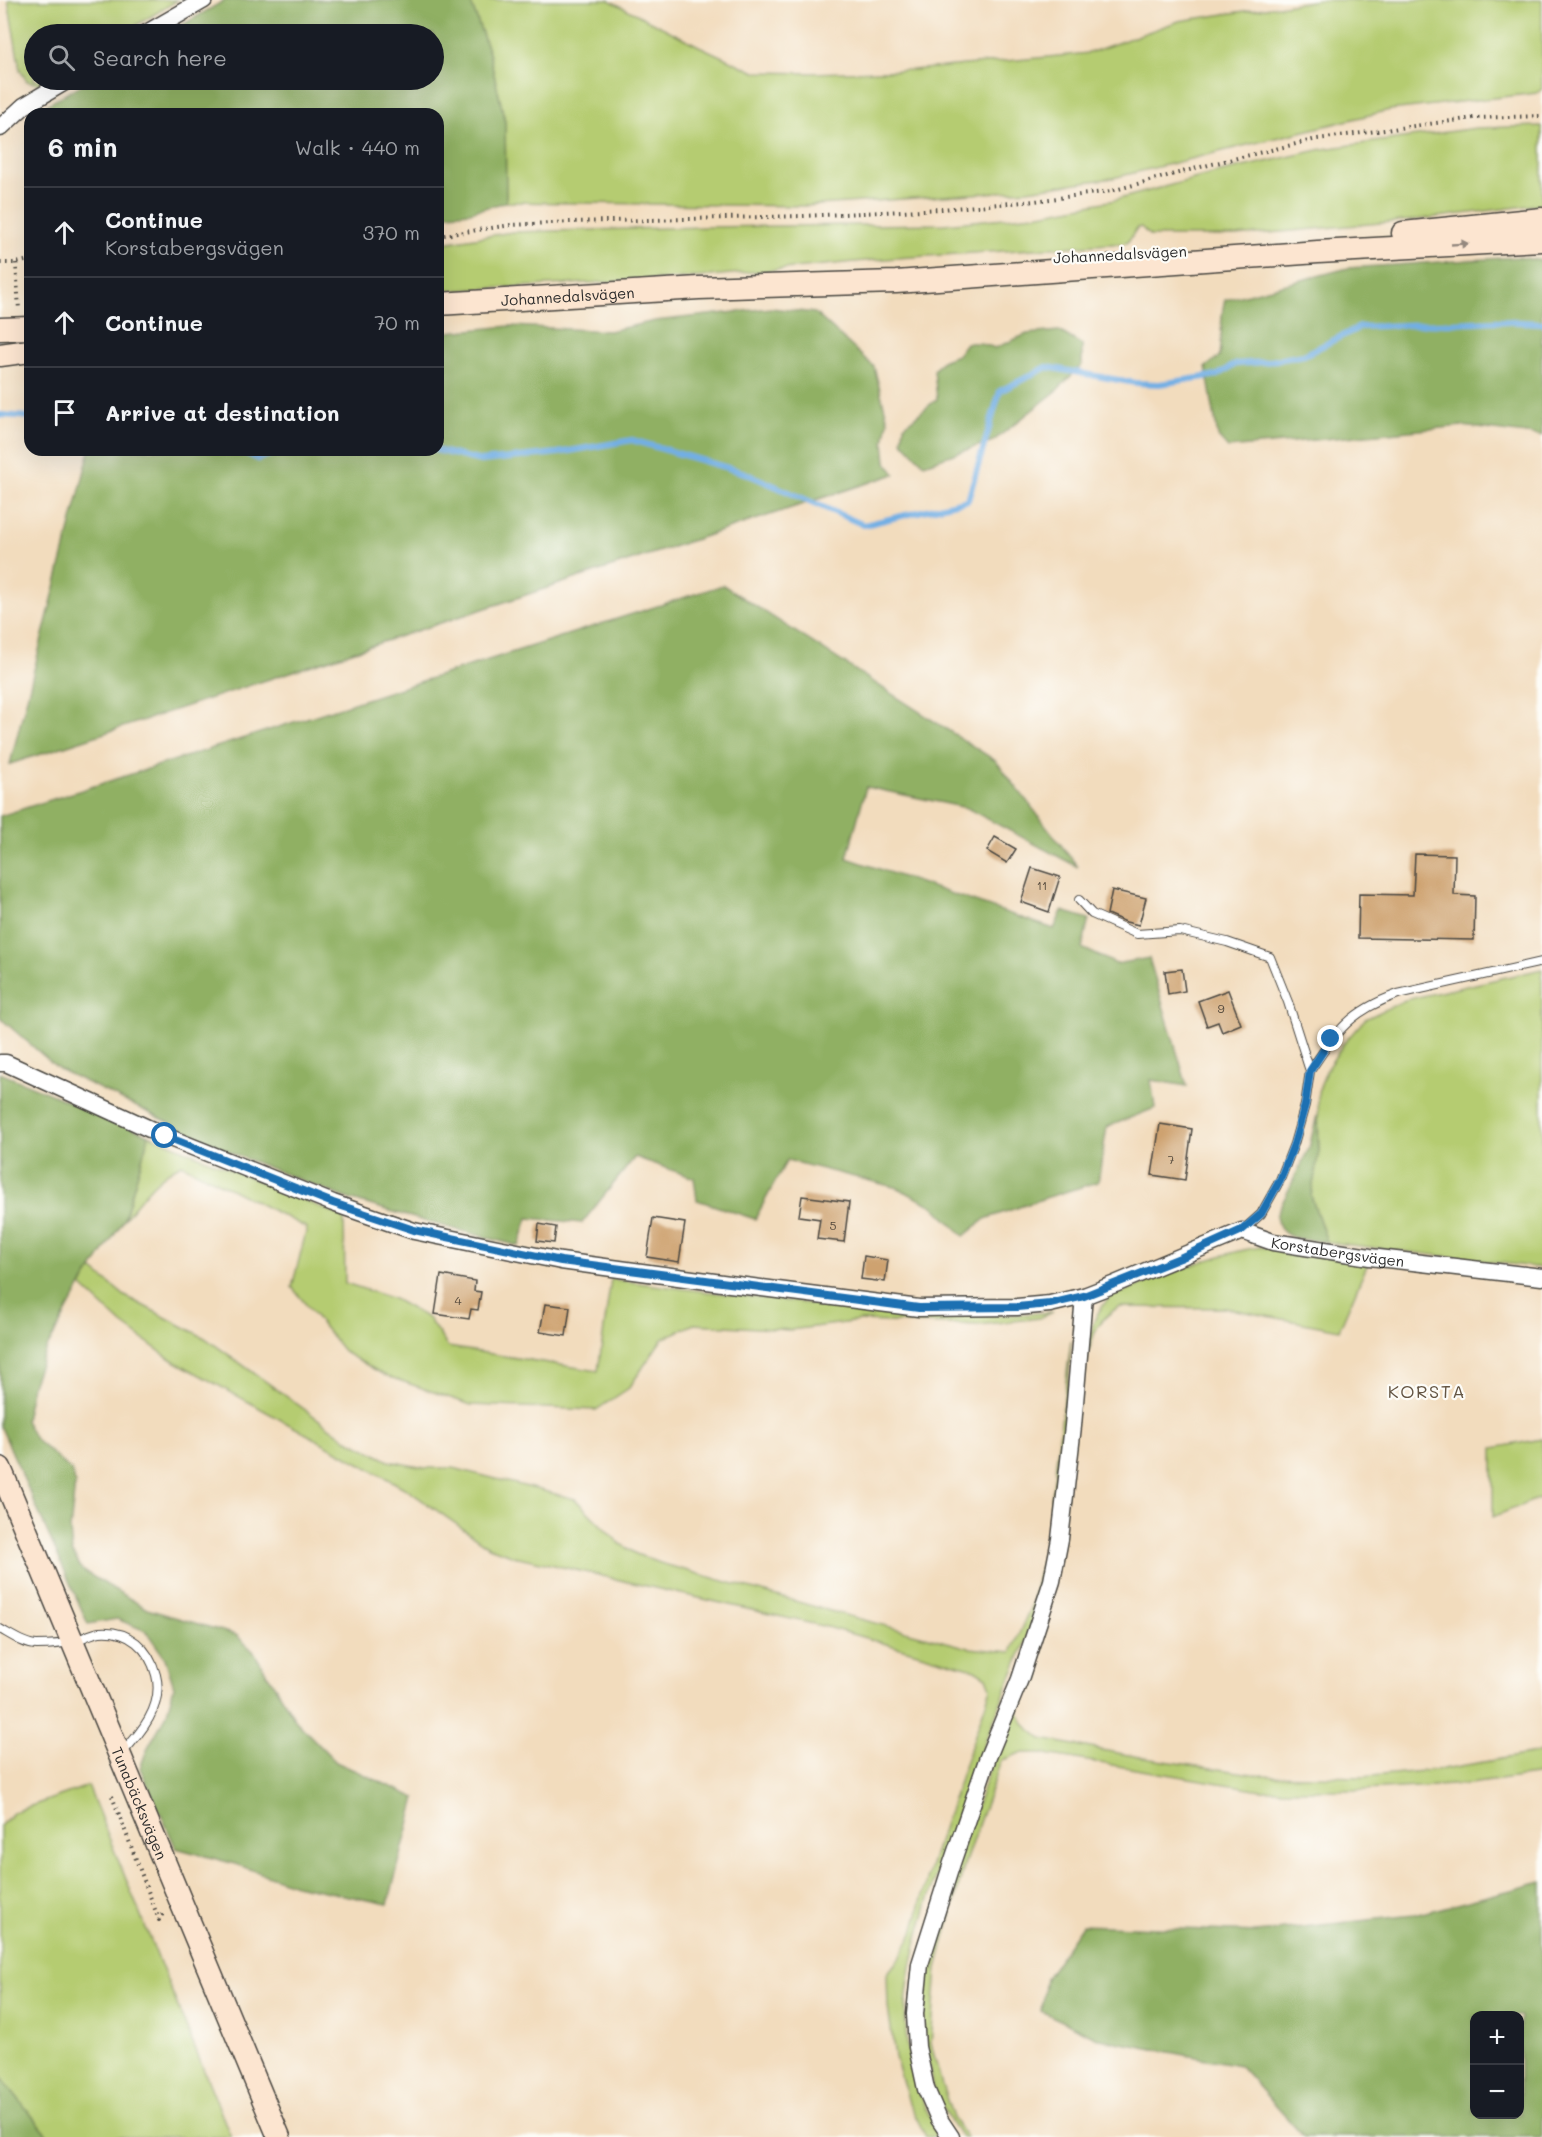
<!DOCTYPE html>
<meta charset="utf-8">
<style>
:root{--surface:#171b24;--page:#242831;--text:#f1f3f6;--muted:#9ea1a6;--line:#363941}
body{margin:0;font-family:Mali,sans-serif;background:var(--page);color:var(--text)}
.controls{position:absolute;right:18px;bottom:18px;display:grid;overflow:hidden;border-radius:12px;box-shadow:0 6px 24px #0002}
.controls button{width:54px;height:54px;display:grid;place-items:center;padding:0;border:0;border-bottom:2px solid var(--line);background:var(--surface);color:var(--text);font:30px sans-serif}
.stop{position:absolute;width:18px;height:18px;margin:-14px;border:4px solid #1f6fb2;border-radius:50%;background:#fff}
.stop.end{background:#1f6fb2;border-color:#fff;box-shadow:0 2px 6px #0008}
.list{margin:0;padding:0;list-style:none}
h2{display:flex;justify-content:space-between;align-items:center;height:78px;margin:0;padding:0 24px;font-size:26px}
h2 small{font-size:20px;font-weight:400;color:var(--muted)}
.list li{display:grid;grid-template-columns:39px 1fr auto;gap:18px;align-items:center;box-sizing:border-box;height:90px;padding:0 24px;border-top:2px solid var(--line)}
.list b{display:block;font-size:22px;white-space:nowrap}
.list p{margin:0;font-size:20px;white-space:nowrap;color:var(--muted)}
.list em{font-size:20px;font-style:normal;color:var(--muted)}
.icon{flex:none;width:33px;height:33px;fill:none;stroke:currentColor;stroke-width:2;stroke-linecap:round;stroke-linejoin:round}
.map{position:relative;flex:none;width:1542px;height:2137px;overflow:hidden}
.search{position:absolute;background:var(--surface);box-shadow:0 6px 24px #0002;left:24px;top:24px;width:420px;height:66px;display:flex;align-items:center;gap:15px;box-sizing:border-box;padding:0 21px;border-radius:33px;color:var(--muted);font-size:22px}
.panel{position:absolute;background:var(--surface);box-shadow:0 6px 24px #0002;left:24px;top:108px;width:420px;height:348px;border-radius:18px}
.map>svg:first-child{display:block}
.green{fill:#b5cc71;stroke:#707c4e;stroke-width:1.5}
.forest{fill:#90b063;stroke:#5e6e47;stroke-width:1.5;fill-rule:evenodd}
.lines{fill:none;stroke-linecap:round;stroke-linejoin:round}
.stream{stroke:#72afe4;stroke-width:6}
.building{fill:#cea26f}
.lane-casing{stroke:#494641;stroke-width:10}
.street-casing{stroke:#494641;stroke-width:19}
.secondary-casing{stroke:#494641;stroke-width:25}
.path{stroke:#494641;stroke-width:4;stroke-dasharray:1.5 4.5;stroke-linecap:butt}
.lane{stroke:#fff;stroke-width:8}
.street{stroke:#fff;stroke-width:16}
.secondary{stroke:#fce5d0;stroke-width:22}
.oneway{fill:#94887e}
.route{stroke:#1f6fb2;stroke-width:8}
.labels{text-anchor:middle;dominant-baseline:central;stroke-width:4.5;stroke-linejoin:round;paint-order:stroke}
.number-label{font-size:12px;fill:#54493c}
.street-label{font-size:15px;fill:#2b2b2b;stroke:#fdfcf7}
.quarter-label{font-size:18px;letter-spacing:1.5px;fill:#645543;stroke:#fdfcf7}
</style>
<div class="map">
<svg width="1542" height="2137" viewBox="0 0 1542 2137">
<rect width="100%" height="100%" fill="#fdfcf7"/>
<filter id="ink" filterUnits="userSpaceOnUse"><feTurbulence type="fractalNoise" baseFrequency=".0167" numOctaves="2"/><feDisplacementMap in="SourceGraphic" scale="12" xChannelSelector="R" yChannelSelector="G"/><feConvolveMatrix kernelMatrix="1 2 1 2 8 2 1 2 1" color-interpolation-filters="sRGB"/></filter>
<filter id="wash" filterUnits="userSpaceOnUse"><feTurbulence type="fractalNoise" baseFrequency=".008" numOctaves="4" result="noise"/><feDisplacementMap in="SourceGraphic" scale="24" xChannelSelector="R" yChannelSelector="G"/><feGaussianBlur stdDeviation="1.35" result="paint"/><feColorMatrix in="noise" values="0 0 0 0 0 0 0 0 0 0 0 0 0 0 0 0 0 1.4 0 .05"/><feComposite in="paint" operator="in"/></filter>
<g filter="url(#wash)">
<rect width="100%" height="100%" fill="#f2dcbd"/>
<path class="green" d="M8 0H178L122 34H34V80H46L39 84 27 81 20 70Z
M470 0H609L699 46 755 72 812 73 913 70 1089 53 1179 21 1318 0H1542V89L1537 93 1390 110 1113 178 1027 190 805 206 506 202 505 121 489 53Z
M1542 126V204L1414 220 1235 236H1150L1141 227 1137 228 1127 243 896 258 700 277 438 291V244L512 232 707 227 944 224 1035 215 1115 200 1216 173 1323 149 1476 128Z
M1542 969V1268L1327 1242 1311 1196 1319 1151 1318 1092 1326 1071 1343 1044 1365 1019 1405 1000Z
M149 1135 344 1217 345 1283 394 1299 428 1318 448 1347 598 1371 611 1279C685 1290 759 1298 834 1306 907 1313 979 1319 1053 1312L1039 1318 979 1325 860 1321 790 1330 694 1324 662 1339 629 1388 596 1410 471 1405 384 1375 344 1352 292 1287 307 1228 182 1164C156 1176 141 1198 124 1220Z
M1260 1247 1368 1263 1339 1330 1226 1308 1119 1307C1093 1322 1093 1338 1085 1365 1090 1336 1089 1319 1111 1296 1159 1279 1209 1255 1260 1247Z
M92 1269 125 1296 205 1338 346 1439 389 1461 425 1468H453L575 1499 619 1543 636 1554 660 1563 830 1611 969 1648 1011 1652 1031 1606 1047 1537 1071 1341C1066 1426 1061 1525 1038 1607 1030 1636 1016 1663 1005 1692 977 1762 949 1833 927 1905 917 1939 908 1971 906 2007 903 2053 918 2098 940 2137H926L909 2103 895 2057 888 2007 887 1974 901 1956 913 1932 933 1858 991 1688 987 1677 976 1670 831 1628 514 1556 489 1547 406 1489 169 1358 122 1324 81 1286Z
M1542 1439V1497L1493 1517V1448Z
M1038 1653 1018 1711 1025 1725 1042 1739 1150 1759 1259 1775 1362 1777 1443 1769 1542 1752V1774L1470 1784 1364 1790H1261L1040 1753H1020L1001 1761 965 1862 937 1968 931 2044 942 2085 953 2118 966 2137H961L946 2114 932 2086 921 2012 930 1964 959 1855 1006 1723Z
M88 1786 231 2137H49L0 2076V1826L14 1812Z"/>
<path class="forest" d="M225 0H470L489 53 505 121 506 202 470 212 438 215V114H43L41 108 90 80H434V34H167Z
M1518 257 1542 261V436L1462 426 1228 448 1218 437 1206 367 1220 356C1223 336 1219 318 1225 300L1348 268Z
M771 308 815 313 874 367 888 421 884 442 886 462 895 474 10 764 90 450H438V333L510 326 609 331 655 321Z
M1059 331 1082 345V365L1054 393 993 441 924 464 902 441 904 426 937 399 934 370 942 361 957 355 966 343H980L995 348 1027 334Z
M723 585 996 761 1078 867 967 808 866 787 847 858 1054 929 1062 911 1089 919 1082 948 1116 964 1149 958 1187 1086 1151 1080 1155 1108 1107 1127 1098 1182 1045 1198 985 1219 964 1236 933 1206 898 1188 787 1160 755 1219 697 1200 694 1178 635 1157 582 1223 528 1218 519 1246 428 1222 349 1199 234 1154 59 1069 0 1018V816Z
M0 1073 149 1135 124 1220 81 1286 45 1351 32 1385 25 1420 35 1439 72 1471 75 1483 70 1530 72 1552 82 1570 147 1609 236 1635 253 1651 296 1721 336 1762 416 1798 388 1904 295 1885 235 1864 176 1848 140 1768 149 1745 166 1716 174 1687 165 1658 146 1631 117 1619 88 1624 0 1425Z
M1317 1115 1319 1151 1311 1196 1327 1242C1305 1239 1279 1242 1276 1216L1309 1148Z
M1542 1882V2137H1304L1239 2065 1100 2039 1041 2011 1046 1978 1082 1925 1257 1932 1414 1915ZM1474 2016H1520V2114H1474Z
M0 2076 49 2137H0Z"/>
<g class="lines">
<path class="stream" d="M0 415 30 417
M240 450 258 459 282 450
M436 450 481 461 558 453 632 440 745 473 864 525 968 500 1000 391 1047 367 1135 383 1159 384 1218 375 1236 364 1265 362 1304 355 1360 327 1497 321 1542 323"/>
</g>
<g id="blocks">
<path class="building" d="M995 837 1016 849 1007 863 987 851Z
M1415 854 1455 855 1454 895 1475 896 1474 940 1358 938 1359 894 1413 895Z
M1032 868 1060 877 1049 912 1021 902Z
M1112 890 1146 898 1139 925 1126 922 1107 914Z
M1182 969 1185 991 1168 994 1165 971Z
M1228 990 1241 1024 1222 1032 1218 1022 1207 1026 1198 1001Z
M1160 1124 1192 1129 1185 1180 1152 1175Z
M802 1196 849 1202 844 1242 817 1239 820 1219 799 1216Z
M653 1218 685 1223 679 1262 647 1257Z
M539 1224 556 1227 554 1243 537 1241Z
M864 1256 888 1260 885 1282 861 1279Z
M441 1275 475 1281 474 1291 481 1292 478 1310 471 1309 469 1319 435 1314Z
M545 1304 570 1307 566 1336 540 1332Z"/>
</g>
</g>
<g filter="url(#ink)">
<use href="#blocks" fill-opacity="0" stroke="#494641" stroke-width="1.5"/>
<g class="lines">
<g class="lane-casing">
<path id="lane" d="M1079 900 1092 914 1137 934 1180 931 1227 942 1270 957 1288 1002 1310 1071 1305 1105 1294 1144 1280 1180 1261 1214 1242 1231
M1310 1071C1337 1031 1350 1011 1398 994L1542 962
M0 1629C11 1635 25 1645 37 1645 49 1645 63 1644 74 1641 82 1639 91 1633 100 1632 129 1630 149 1648 156 1675 164 1706 141 1733 121 1754"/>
</g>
<g class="street-casing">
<g id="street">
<path d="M145 34 204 0"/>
<path d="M0 128 24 106 68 80"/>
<path id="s1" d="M0 1063H6L165 1136 333 1203 414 1231 561 1261 722 1283 919 1308 1017 1307 1050 1304 1084 1296 1115 1284 1242 1231 1273 1242 1370 1257 1542 1277"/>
<path d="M951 2137 939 2119 926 2089 917 2047 915 2014 920 1964 952 1863 988 1757 1020 1679 1052 1581 1060 1539 1073 1426 1084 1296"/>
</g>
</g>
<g class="secondary-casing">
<g id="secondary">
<path d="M1403 233 1542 219"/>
<path id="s2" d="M438 304 699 288 896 282 1318 252 1542 240"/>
<path d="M0 329 30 328"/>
<path d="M0 355 30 351"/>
<path id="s3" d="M0 1468 279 2137"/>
</g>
</g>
<path class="path" d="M438 236 511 225 571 222 803 216 942 209 1035 201 1111 191 1212 164 1317 139 1474 118 1542 116
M0 263H16L30 260
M16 263 19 310
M112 1796 159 1920 163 1914"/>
<use href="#lane" class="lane"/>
<use href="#street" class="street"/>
<use href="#secondary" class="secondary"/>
</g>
<defs><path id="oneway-solid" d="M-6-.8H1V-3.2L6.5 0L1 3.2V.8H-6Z" transform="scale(1.5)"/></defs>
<use class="oneway" href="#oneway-solid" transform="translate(1460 244) rotate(-3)"/>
</g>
<g class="lines" filter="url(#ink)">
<path class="route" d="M165 1136 333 1203 414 1230 561 1261 919 1308 1017 1307 1050 1304 1084 1296 1180 1258 1242 1230 1261 1214 1280 1180 1294 1144 1305 1105 1310 1071 1331 1039"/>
</g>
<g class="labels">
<g class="number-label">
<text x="1042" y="885">11</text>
<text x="1221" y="1008">9</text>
<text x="1171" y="1159">7</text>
<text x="833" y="1225">5</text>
<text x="458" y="1300">4</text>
</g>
<g class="street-label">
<text transform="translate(1120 254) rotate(-3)">Johannedalsvägen</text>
<text stroke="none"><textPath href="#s2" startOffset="130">Johannedalsvägen</textPath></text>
<text stroke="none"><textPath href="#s1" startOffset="1394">Korstabergsvägen</textPath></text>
<text stroke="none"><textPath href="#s3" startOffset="363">Tunabäcksvägen</textPath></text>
</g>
<g class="quarter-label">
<text x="1427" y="1391">KORSTA</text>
</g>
</g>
</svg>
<div class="controls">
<button>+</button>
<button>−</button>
</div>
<div class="stop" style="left:165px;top:1136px"></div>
<div class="stop end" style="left:1331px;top:1039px"></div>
<div class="search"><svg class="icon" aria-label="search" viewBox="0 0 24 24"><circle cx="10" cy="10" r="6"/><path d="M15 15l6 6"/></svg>Search here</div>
<section class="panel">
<h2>6 min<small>Walk · 440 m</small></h2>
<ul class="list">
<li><svg class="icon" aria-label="ahead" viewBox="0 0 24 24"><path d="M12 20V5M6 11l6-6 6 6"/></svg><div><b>Continue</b><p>Korstabergsvägen</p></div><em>370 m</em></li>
<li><svg class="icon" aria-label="ahead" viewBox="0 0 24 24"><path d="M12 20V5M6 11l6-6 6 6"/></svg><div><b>Continue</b></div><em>70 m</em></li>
<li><svg class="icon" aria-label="arrive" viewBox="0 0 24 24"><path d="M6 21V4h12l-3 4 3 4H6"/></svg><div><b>Arrive at destination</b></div></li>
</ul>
</section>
</div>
